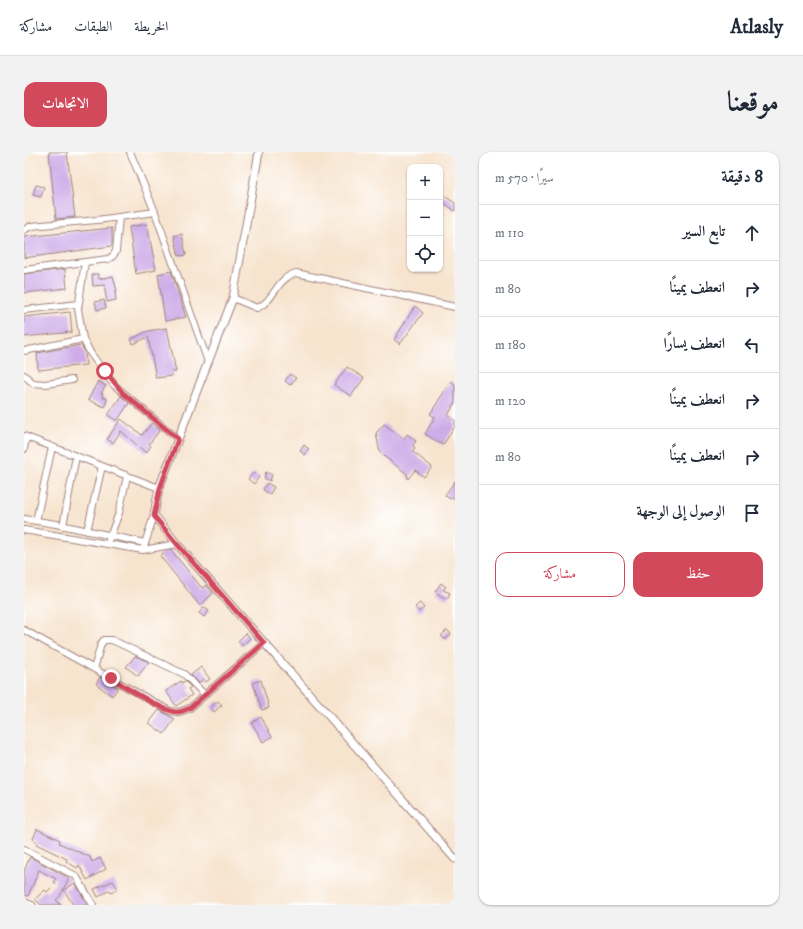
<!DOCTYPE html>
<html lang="ar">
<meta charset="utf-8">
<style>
:root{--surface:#fff;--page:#f2f2f3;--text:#1f2937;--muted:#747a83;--line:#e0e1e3;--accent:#d1495b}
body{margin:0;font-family:"IM FELL DW Pica",Amiri,serif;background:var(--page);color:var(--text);direction:rtl}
.controls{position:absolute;right:12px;top:12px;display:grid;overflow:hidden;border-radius:8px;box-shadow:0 1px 3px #0004}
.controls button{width:36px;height:36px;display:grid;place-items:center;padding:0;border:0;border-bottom:1px solid var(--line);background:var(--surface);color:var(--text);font:20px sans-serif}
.stop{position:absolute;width:12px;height:12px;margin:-9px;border:3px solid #d1495b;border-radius:50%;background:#fff}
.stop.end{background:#d1495b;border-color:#fff;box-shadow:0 1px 4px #0008}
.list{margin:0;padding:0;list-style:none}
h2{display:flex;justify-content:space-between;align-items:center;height:52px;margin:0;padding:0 16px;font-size:17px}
h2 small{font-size:13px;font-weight:400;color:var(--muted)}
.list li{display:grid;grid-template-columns:26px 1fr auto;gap:12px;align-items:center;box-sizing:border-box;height:56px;padding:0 16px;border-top:1px solid var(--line)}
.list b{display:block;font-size:15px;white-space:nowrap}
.list em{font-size:13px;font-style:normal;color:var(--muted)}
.actions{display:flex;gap:8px;padding:12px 16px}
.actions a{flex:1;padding:9px 0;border:1px solid var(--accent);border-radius:12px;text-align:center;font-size:14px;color:var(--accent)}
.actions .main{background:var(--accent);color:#fff}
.icon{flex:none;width:22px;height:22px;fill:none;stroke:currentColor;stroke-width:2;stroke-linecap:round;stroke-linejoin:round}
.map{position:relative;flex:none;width:431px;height:753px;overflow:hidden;direction:ltr;border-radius:12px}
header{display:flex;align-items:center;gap:24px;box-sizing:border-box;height:56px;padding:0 20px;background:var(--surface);border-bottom:1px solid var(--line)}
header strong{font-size:19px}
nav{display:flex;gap:22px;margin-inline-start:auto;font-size:14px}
.intro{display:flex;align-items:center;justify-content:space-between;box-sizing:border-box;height:96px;padding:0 24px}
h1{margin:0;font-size:28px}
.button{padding:10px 18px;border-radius:12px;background:var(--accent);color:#fff;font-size:14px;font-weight:700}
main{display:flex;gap:24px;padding:0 24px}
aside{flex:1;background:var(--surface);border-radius:12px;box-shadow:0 1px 3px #0004}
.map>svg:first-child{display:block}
.building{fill:#cdace8}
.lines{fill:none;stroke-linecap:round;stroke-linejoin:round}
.minor-casing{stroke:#a0827d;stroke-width:8}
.tertiary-casing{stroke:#a0827d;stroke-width:9}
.minor{stroke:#fff;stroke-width:6}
.tertiary{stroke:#fff;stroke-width:7}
.route{stroke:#d1495b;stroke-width:5}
</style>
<header>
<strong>Atlasly</strong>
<nav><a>الخريطة</a><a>الطبقات</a><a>مشاركة</a></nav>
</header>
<div class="intro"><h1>موقعنا</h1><a class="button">الاتجاهات</a></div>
<main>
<aside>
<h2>8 دقيقة<small>سيرًا · 570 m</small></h2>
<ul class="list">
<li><svg class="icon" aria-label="ahead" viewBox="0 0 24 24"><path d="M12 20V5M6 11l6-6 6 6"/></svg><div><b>تابع السير</b></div><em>110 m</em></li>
<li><svg class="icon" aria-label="right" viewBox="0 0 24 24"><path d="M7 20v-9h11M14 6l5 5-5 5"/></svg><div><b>انعطف يمينًا</b></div><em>80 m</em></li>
<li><svg class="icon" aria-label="left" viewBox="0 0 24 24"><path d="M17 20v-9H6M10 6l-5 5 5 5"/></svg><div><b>انعطف يسارًا</b></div><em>180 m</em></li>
<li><svg class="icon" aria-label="right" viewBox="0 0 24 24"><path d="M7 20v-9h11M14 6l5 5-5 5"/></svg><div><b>انعطف يمينًا</b></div><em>120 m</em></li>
<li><svg class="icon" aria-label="right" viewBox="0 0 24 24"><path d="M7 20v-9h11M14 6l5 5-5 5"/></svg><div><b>انعطف يمينًا</b></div><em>80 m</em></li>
<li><svg class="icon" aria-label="arrive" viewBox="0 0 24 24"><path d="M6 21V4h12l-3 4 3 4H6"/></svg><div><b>الوصول إلى الوجهة</b></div></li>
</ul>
<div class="actions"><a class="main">حفظ</a><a>مشاركة</a></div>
</aside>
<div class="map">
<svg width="431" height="753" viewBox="0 0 431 753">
<rect width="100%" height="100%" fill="#fff"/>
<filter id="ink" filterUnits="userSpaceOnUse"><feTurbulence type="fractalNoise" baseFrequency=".025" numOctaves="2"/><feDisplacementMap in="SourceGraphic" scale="8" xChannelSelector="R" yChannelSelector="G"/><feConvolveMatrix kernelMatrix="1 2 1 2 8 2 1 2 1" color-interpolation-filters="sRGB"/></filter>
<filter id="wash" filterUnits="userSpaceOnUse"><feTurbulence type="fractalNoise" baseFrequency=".012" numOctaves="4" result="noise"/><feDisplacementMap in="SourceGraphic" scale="16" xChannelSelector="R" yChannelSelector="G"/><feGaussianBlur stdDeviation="0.9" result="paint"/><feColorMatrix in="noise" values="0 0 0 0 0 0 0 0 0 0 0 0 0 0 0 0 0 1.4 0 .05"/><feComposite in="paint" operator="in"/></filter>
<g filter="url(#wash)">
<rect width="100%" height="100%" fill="#f7e4cf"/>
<g id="blocks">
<path class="building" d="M25 0H43L51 65 32 67Z
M12 33 20 35 17 45 9 43Z
M419 43 431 51V59L420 51 416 57V47Z
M123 72 132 118 112 122 105 75Z
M88 76V94L0 106V85Z
M158 82 162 103 155 104 150 84Z
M41 117 43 136 0 141V122Z
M147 119 162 165 141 169 134 122Z
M68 122H74L75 127 89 124 93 139 91 140 92 148 83 150 80 133 69 134Z
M80 148 82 156 73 158 71 150Z
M391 154 399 161 376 192 370 188Z
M46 160 48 180 0 185V165Z
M143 176 152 220H147L148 224 132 226 124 185 109 192 107 187 124 179Z
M57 193 61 200 62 213 14 218 13 201Z
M323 215 340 226 327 244 310 233Z
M266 222 272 226 266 233 261 229Z
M74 229 82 234 77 241 79 242 78 245 83 247 81 255 64 248Z
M427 229 431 232V251L424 263 431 268V274L419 293 401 282 411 265 406 262Z
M97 244 105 251 93 269 84 263Z
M97 267 118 283 128 271 136 278 125 292 127 294 122 301 97 279 89 291 83 287Z
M360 272 380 287 383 282 392 289 389 293 391 296 388 299 408 315 400 325 391 318 384 327 383 322 356 301 352 281Z
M280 293 285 297 281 303 276 299Z
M230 320 235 325 230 332 224 327Z
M242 320 248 323 246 329 240 326Z
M431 329V347L428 345 426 347 421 343Z
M243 331 250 335 246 342 239 338Z
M143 398H147L178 436 182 433 189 441 176 454 136 404Z
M417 431 422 435 419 438 426 441 423 447 411 440Z
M396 451 400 456 395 460 391 455Z
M180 455 185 459 180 465 175 461Z
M423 478 427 482 422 488 417 484Z
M222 481 226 486 218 494 214 489Z
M111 504 125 510 114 524 102 515Z
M177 515 186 527 182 530 179 527 175 531 167 523Z
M76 525 94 536 88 544 72 532Z
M237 528 245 556 238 558 229 531Z
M157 529 158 531 161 529 167 535 164 537 168 543 152 554 142 539Z
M194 549 198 553 190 560 186 555Z
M135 558 151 567 140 582 125 571Z
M237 565 248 585 239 590 228 571Z
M13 677 36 688 35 691 66 705 68 710 76 706 82 717 63 728 55 713 53 716 42 709 43 707 12 692 13 690 9 687Z
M6 705 45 726 36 744 32 748 37 753H17L11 747 21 738 23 740 32 731 30 730 32 727 15 718 4 744 0 743V719Z
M89 729 94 737 87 741 86 738 74 745 70 737Z
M51 731 64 753H49L40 738Z"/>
</g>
</g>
<g filter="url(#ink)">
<use href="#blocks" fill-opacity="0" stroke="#a0827d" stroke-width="1"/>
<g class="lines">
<g class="minor-casing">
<path id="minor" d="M106 0 131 60 184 210
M0 78 7 74 73 68 131 60
M61 110 54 157 59 187 67 202 89 232 154 287
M0 118 84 107 89 104 92 99 95 65
M209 146 233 156C251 149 251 127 272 121L431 155
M0 158 54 152
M0 199 59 187
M0 223 9 231 21 232 48 228
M0 284 135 336
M0 297 2 285
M0 367 32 372 121 391
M12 369 28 295
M39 374 52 304
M0 378 119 398 153 392
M63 379 78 314
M85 387 95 361 103 324
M120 395 130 363
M0 478 146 559 155 560 166 556 240 491
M70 517 77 492 80 488H88L160 522 181 543
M0 697 52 724 69 753
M0 750 8 753"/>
</g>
<g class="tertiary-casing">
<path id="tertiary" d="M235 0 209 146 135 336 130 363 153 392 431 707"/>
</g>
<use href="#minor" class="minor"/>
<use href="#tertiary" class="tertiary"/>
</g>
</g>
<g class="lines" filter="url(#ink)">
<path class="route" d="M81 219 99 241 154 287 136 336 130 364 153 392 240 491 166 556C163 557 158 560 154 560 140 561 101 534 87 526"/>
</g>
</svg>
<div class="controls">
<button>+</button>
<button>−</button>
<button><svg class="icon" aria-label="locate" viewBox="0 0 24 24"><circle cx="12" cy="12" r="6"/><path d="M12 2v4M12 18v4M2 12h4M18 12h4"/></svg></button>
</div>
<div class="stop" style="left:81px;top:219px"></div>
<div class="stop end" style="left:87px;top:526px"></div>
</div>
</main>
